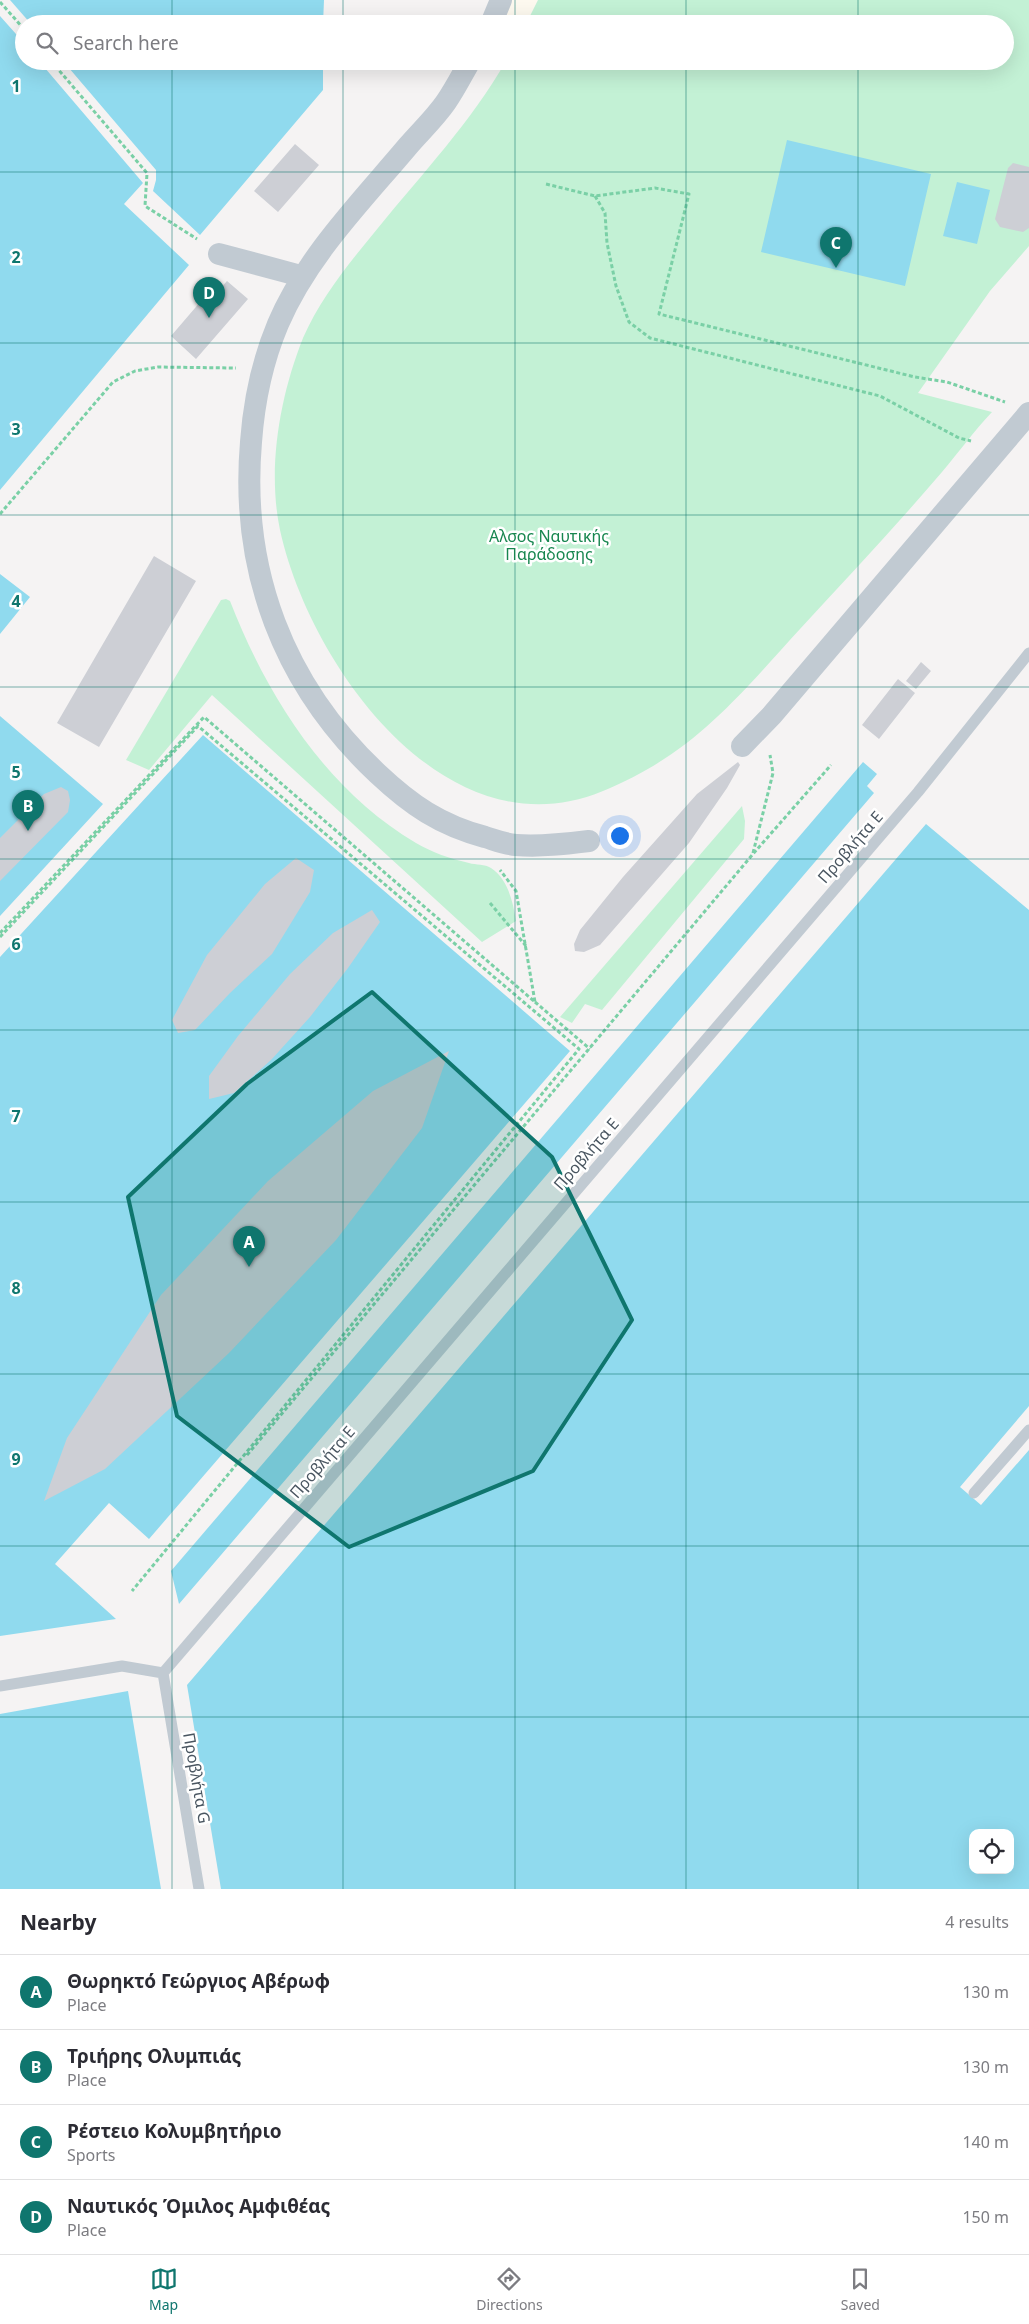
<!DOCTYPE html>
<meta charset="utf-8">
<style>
:root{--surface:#fff;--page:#f2f2f3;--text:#2b2b33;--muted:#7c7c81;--line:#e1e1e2;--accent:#0f766e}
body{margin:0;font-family:"Noto Sans",sans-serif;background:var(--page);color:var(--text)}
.controls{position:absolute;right:15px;bottom:15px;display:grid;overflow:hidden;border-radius:10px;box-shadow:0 5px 20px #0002}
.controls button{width:45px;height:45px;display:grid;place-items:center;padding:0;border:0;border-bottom:1px solid var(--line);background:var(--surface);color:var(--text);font:25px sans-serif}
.you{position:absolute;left:619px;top:835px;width:18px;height:18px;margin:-12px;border:4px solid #fff;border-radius:50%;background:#1a73e8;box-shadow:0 0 0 8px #1a73e833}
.badge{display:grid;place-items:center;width:32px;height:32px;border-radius:50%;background:var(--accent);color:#fff;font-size:16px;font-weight:700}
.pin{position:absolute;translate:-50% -41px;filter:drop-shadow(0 1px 2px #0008)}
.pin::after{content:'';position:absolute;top:26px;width:18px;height:15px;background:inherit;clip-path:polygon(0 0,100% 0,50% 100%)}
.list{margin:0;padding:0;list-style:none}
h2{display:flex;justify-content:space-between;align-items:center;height:65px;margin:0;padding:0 20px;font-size:21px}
h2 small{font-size:16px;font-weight:400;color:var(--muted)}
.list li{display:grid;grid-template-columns:32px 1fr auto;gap:15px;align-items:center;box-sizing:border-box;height:75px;padding:0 20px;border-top:1px solid var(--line)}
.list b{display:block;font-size:19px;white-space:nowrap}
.list p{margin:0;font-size:16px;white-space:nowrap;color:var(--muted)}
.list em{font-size:16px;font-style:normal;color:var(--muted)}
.icon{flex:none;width:28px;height:28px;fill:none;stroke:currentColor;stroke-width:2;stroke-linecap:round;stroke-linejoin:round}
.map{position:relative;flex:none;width:1029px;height:1889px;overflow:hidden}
.search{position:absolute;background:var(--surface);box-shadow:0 5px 20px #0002;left:15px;right:15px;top:15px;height:55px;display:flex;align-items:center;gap:12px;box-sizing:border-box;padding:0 18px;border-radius:28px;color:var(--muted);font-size:19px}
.sheet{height:365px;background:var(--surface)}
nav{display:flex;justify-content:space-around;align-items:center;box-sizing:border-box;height:70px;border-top:1px solid var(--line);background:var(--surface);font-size:14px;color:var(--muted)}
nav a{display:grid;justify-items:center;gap:2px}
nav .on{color:var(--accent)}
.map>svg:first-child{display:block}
.commercial{fill:#fdf9ef}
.green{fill:#c3f1d5}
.water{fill:#90daee;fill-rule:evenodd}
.building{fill:#cdcfd5}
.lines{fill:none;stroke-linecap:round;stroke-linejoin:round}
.path{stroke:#7ad0a6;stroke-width:3;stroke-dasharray:4 2.5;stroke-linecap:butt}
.lane{stroke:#c1cad2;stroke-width:11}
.street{stroke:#c1cad2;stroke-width:22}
.marked{fill:#0f766e;fill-opacity:0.2;stroke:#0f766e;stroke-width:4;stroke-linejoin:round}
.grid{fill:none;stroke:#0f766e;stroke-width:1;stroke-opacity:0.55}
.labels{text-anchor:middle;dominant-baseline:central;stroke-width:5;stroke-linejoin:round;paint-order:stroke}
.park-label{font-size:16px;fill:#17864f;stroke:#fff}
.street-label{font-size:16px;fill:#4a5661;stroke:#fff}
.grid-label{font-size:16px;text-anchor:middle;font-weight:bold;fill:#0f766e;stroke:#fff;stroke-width:5;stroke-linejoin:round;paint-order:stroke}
</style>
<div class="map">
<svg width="1029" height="1889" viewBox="0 0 1029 1889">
<rect width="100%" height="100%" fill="#f5f3f3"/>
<path class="commercial" d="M501 0H538L526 24H491Z"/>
<path class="green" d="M538 0H1029V246L990 291 918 393 992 412C974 431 959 452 942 472 896 526 848 577 800 629 736 699 693 754 603 791 445 857 309 663 280 530 267 468 280 396 303 338 321 297 350 262 378 228 422 174 471 122 506 61H1005V24H526Z
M226 599 230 601C267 696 326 790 416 843 431 852 451 859 469 863 476 865 485 864 491 868 508 879 513 902 516 921L482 942 212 695 149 770 126 760 221 600Z
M742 806 745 821 744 839 602 1010 585 1004 572 1023 560 1017Z"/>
<path class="water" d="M10 0H324L323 24H31Z
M0 16 24 43V61H39L143 183 124 204 189 265 0 490Z
M63 61H323V90L200 235 153 191 156 180V170Z
M787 140 931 174 905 286 761 252Z
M957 182 990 190 977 244 943 236Z
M0 574 30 597 0 634Z
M0 716 103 804 0 916Z
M203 735 570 1051 149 1539 109 1503 55 1564 116 1619 0 1636V957Z
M863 762 877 774 867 786 874 793 179 1604 171 1571Z
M926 824 1029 910V1406L960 1487 981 1505 1029 1450V1889H221L187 1685ZM973 1833H1010V1870H973Z
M128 1691 161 1889H0V1714Z"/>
<path class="building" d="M295 144 319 165 278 212 254 191Z
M1013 163 1029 167V228L1023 232 1000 227 995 219 1008 168Z
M227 281 248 299 196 359 171 336 213 287 218 291Z
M154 556 196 581 99 747 57 723Z
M921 662 931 671 916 689 906 681Z
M898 679 915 693 879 739 862 725Z
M738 762 740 765 727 788 689 843 600 945 584 952 575 951 574 944 580 930 623 877 697 794Z
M61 787 68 791 70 800 68 812 0 881V838L44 794Z
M296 858 314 870 310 892 272 954 230 993 195 1030 178 1033 172 1020 207 955 265 884Z
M372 910 380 922 348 968 310 1017 271 1060 234 1093 209 1099V1076L238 1036 290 974 333 933Z
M449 1051 422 1128 336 1240 229 1353 105 1469 44 1501 67 1438 161 1295 268 1181 373 1091Z"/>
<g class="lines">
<path class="path" d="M0 2 24 29
M51 61 147 173 145 206 197 239
M546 184 595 196 655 188 689 194 659 314 915 377 947 382 1005 402
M595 196 605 213 607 243 616 286 629 322 650 338 880 396 959 438 971 441
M0 514 113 382 135 371 158 367 236 368
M753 853 773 773 770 755
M490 903 526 946
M0 933 204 717 535 1002 516 891 500 870
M0 937 198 726 579 1049 132 1591
M535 1002 590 1049
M247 1455 753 854 831 765"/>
<path class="lane" d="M974 1493 1029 1430
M163 1673 918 792 1029 653
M163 1673 199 1889
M0 1686 122 1666 163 1673"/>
<path class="street" d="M491 24 501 0
M470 61C462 75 455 89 446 102 435 118 420 132 408 146 361 202 307 256 278 324 262 362 254 401 251 442 240 570 283 685 378 774 411 805 440 825 485 837 495 840 505 844 516 845 540 847 565 844 589 841
M219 254 301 276
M742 746 772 715 1029 413"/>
</g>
<path class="marked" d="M372 992 552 1157 632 1320 533 1471 349 1547 177 1416 128 1197 247 1084Z"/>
<path class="grid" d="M172 0V24M343 0V24M515 0V24M686 0V24M858 0V24M172 61V1889M343 61V1889M515 61V1889M686 61V1889M858 61V1889M0 172H1029M0 343H1029M0 515H1029M0 687H1029M0 859H1029M0 1030H1029M0 1202H1029M0 1374H1029M0 1546H1029M0 1717H1029"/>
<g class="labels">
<g class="park-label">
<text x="549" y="536">Αλσος Ναυτικής<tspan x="549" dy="18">Παράδοσης</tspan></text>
</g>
<g class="street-label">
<text transform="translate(850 847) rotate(-49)">Προβλήτα E</text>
<text transform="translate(586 1154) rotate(-49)">Προβλήτα E</text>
<text transform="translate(322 1462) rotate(-49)">Προβλήτα E</text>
<text transform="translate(197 1778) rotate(80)">Προβλήτα G</text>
</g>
</g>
<g class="grid-label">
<text x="16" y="92">1</text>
<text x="16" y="263">2</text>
<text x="16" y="435">3</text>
<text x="16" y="607">4</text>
<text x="16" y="778">5</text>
<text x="16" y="950">6</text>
<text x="16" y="1122">7</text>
<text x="16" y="1294">8</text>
<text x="16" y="1465">9</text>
</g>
</svg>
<div class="controls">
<button><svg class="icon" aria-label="locate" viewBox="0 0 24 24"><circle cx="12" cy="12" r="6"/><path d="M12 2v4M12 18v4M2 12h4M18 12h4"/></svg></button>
</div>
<div class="you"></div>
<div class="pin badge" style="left:249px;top:1267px">A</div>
<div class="pin badge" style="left:28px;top:831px">B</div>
<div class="pin badge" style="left:836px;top:268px">C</div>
<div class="pin badge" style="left:209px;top:318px">D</div>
<div class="search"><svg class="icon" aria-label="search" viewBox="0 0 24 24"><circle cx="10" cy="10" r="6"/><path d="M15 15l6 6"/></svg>Search here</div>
</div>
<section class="sheet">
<h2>Nearby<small>4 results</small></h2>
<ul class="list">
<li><span class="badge">A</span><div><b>Θωρηκτό Γεώργιος Αβέρωφ</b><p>Place</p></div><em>130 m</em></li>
<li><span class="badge">B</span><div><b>Τριήρης Ολυμπιάς</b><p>Place</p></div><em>130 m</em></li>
<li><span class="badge">C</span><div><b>Ρέστειο Κολυμβητήριο</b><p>Sports</p></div><em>140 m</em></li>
<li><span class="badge">D</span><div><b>Ναυτικός Όμιλος Αμφιθέας</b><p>Place</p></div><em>150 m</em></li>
</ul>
</section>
<nav>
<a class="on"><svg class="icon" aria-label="map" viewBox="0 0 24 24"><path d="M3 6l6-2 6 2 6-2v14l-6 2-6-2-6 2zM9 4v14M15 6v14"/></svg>Map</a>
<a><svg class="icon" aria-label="directions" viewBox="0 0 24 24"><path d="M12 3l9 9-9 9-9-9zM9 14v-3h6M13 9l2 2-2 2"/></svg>Directions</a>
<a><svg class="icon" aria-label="saved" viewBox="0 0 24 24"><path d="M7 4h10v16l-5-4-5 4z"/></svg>Saved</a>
</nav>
